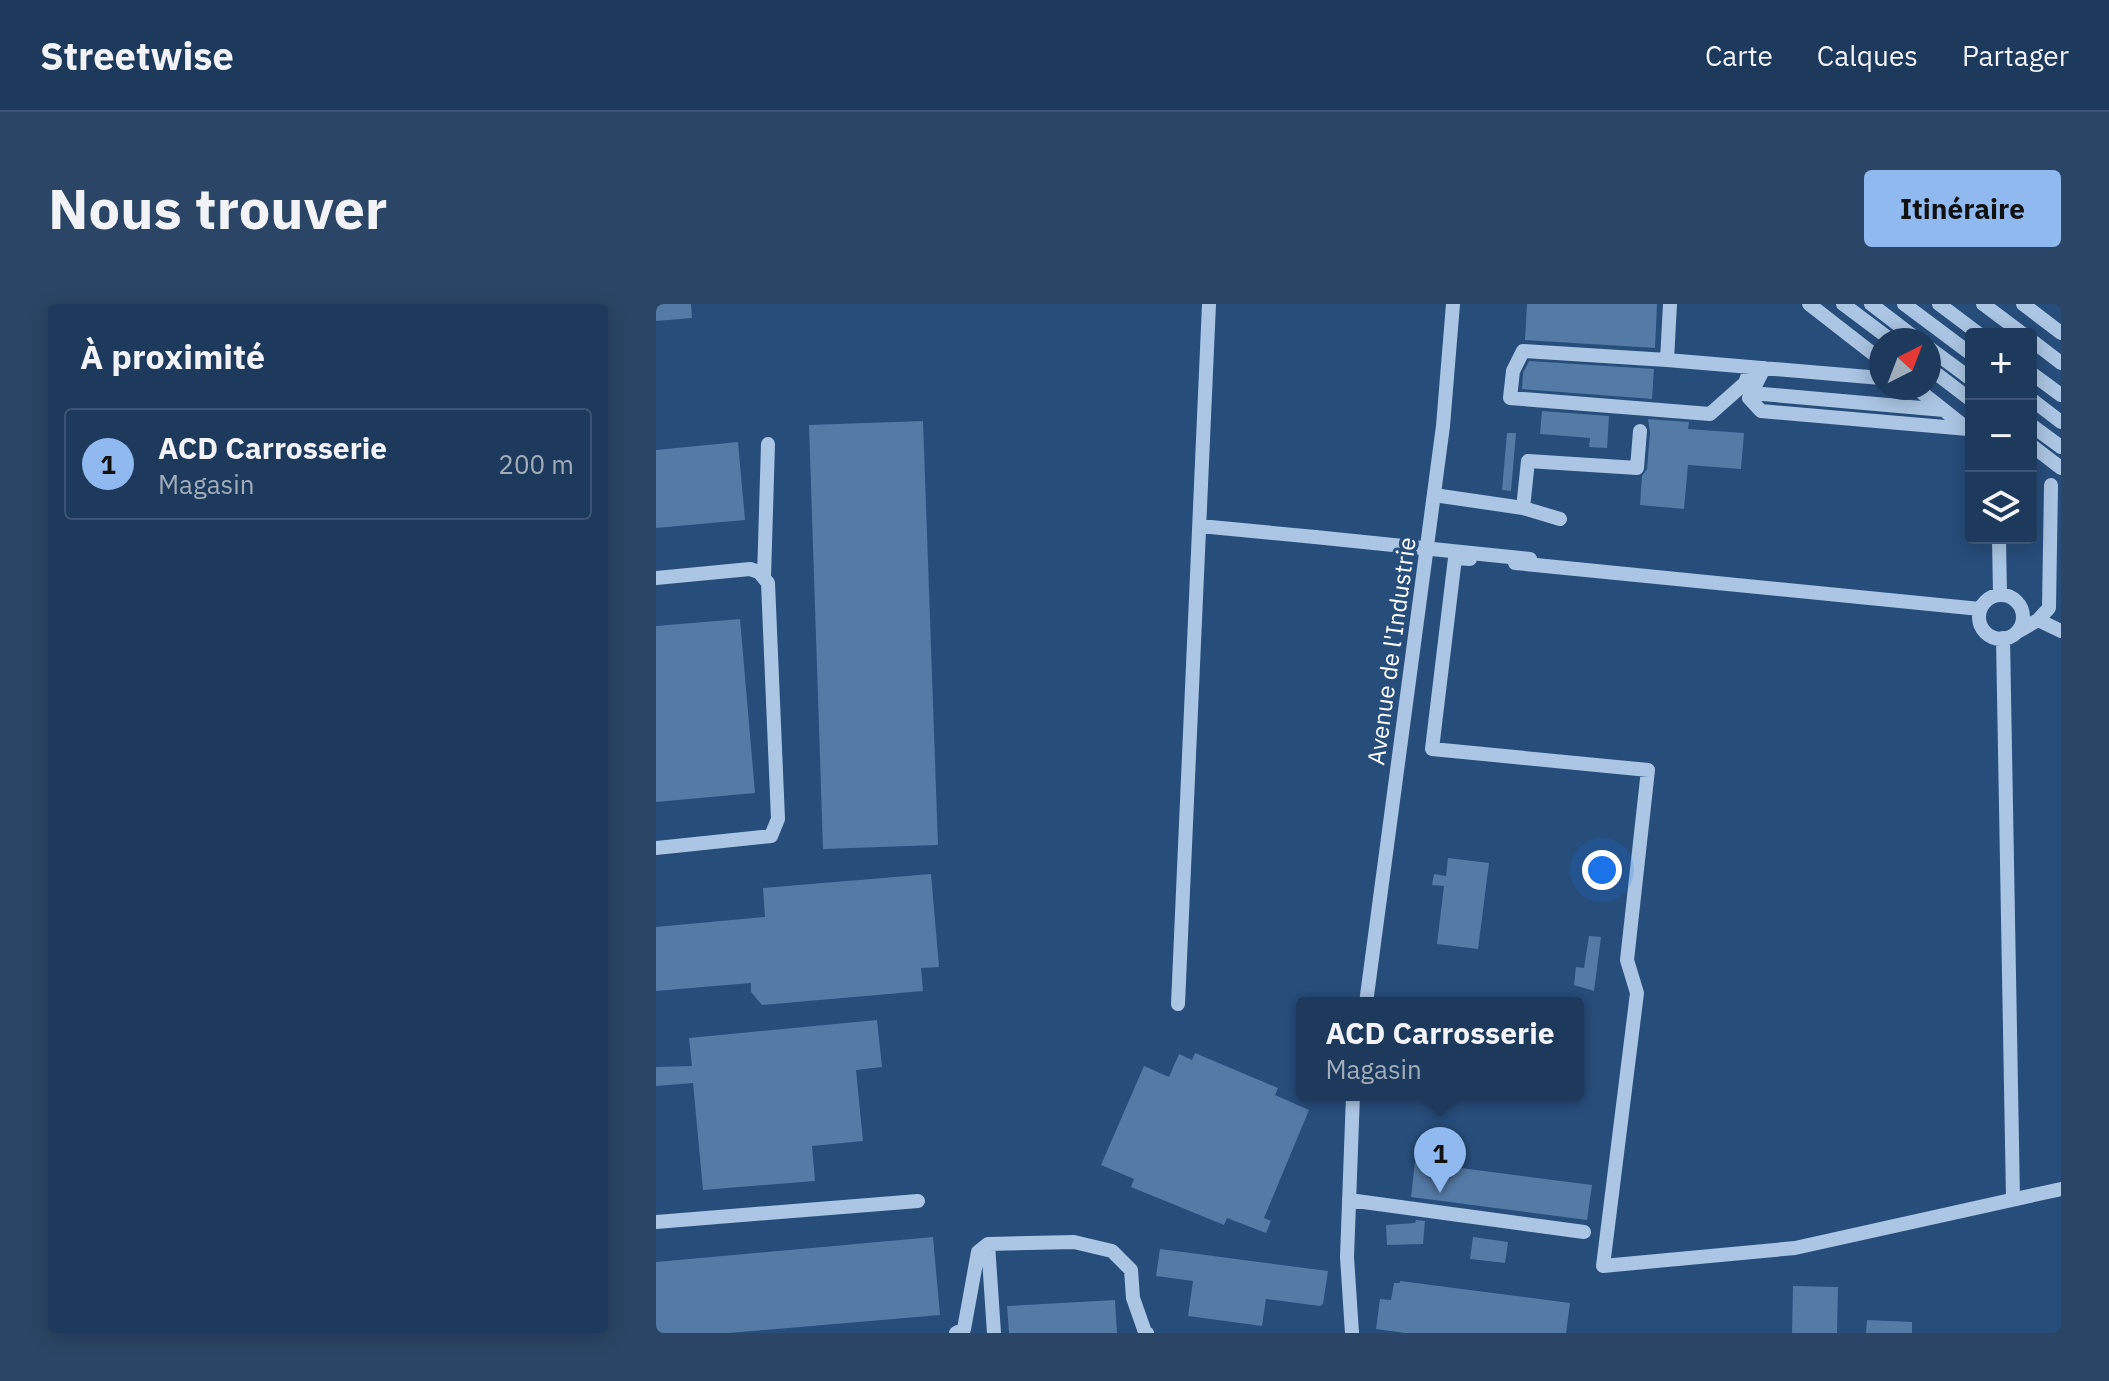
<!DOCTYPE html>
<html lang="fr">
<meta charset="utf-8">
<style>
:root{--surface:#1d3a5c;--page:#2a4565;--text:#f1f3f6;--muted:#a0adbb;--line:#3b5472;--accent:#90b9f0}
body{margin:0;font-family:"IBM Plex Sans",sans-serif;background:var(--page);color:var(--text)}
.controls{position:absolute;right:24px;top:24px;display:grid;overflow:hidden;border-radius:8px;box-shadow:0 4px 20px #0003}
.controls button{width:72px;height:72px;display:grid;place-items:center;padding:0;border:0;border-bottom:2px solid var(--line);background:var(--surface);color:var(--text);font:40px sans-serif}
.compass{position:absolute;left:1213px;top:24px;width:72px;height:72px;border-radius:50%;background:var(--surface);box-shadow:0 4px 20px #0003;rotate:42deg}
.you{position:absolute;left:946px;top:566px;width:28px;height:28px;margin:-20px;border:6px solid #fff;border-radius:50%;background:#1a73e8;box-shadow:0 0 0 12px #1a73e833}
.badge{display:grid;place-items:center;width:52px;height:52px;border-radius:50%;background:var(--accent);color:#111;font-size:26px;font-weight:700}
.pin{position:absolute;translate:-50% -66px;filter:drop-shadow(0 2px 4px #0008)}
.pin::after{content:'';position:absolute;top:42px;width:28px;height:24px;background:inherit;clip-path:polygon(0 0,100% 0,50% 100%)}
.popup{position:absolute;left:640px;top:693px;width:288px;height:104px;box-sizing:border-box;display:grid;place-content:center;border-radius:8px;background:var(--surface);filter:drop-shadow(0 2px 6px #0005);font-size:26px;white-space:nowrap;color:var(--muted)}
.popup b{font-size:30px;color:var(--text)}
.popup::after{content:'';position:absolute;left:50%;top:100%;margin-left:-16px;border:16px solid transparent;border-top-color:var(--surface)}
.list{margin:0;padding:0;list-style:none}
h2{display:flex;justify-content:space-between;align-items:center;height:104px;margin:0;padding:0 32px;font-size:34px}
h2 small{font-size:26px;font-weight:400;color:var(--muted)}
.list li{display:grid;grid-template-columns:52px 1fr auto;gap:24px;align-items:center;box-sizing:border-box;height:112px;margin:0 16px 16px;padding:0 16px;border:2px solid var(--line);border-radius:8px}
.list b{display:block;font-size:30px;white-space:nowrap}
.list p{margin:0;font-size:26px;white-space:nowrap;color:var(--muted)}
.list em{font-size:26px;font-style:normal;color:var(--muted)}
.icon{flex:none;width:44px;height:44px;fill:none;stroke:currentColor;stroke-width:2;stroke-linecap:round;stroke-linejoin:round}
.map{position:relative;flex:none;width:1405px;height:1029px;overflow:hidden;border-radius:8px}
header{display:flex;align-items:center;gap:48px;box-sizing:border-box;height:112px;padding:0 40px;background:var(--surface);border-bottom:2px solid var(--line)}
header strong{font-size:38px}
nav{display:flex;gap:44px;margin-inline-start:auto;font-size:28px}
.intro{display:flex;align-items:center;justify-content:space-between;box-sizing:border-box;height:192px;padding:0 48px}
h1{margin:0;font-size:56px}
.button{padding:20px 36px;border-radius:8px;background:var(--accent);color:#111;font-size:28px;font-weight:700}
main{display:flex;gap:48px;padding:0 48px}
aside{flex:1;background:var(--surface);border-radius:8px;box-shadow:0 4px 20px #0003}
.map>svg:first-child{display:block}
.building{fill:#547aa6}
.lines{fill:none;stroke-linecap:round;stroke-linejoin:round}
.minor{stroke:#abc6e4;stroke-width:14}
.minor-bridge{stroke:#abc6e4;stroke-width:14}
.labels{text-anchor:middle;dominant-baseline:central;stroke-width:7;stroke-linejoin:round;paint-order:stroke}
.street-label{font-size:24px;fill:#fff;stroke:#274d7b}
</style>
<header>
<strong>Streetwise</strong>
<nav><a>Carte</a><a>Calques</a><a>Partager</a></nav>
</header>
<div class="intro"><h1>Nous trouver</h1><a class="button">Itinéraire</a></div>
<main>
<aside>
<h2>À proximité<small></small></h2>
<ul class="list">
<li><span class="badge">1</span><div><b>ACD Carrosserie</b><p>Magasin</p></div><em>200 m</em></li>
</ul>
</aside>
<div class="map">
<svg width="1405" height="1029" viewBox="0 0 1405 1029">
<rect width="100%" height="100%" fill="#274d7b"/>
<path class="building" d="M0 0H35L36 14 0 17Z
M871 0H1001L999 44 869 36Z
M873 57 998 65 996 95 866 85 867 69Z
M886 107 953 112 951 144 933 143 934 134 884 130Z
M992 115 1033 118 1032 125 1088 129 1085 165 1032 161 1028 205 984 201 986 172 991 165 994 128Z
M267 117 282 541 167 545 153 121Z
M851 129H860L855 187 846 186Z
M82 138 89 216 0 224V146Z
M84 315 99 489 0 498V322Z
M792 554 833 559 822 645 781 640 788 582 776 581 778 570 790 572Z
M275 570 283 663 265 664 267 687 106 701 95 688V679L0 687V623L109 613 107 584Z
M933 632 945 633 938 687 918 681 920 663 928 664Z
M221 716 226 763 200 766 207 837 156 842 159 877 47 886 37 779 0 782V763L36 762 33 734Z
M539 749 622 784 619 791 653 806 608 914 615 917 610 929 571 914 568 921 475 883 478 875 445 861 488 762 513 773 523 750 536 756Z
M759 858 936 881 931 916 755 893Z
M760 916 769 917 767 940 731 941 730 921 759 919Z
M277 933 284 1011 73 1029H0V958Z
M817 933 852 938 849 959 814 955Z
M504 945 672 967 667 1000 664 1002 610 995 606 1022 532 1012 537 977 500 972Z
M744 977 914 999 910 1029H749L720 1025 724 995 735 996 738 979H744Z
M1137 982 1182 983 1181 1029H1136Z
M459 996 461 1029H353L351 1002Z
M1211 1016 1256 1018V1029H1210Z"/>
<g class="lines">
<path class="minor" d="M1014 0 1011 56 1225 74
M1153 0 1225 56
M1187 0 1235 36
M1215 0 1262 36
M1248 0 1315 50
M1283 0 1323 30
M1327 0 1367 30
M1367 0 1405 29
M1375 36 1405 59
M1273 44 1315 75
M1011 56 867 47 857 67 854 94 1054 110 1089 79 1095 63
M1108 64 1093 94 1105 107 1312 125
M1273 64 1315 96
M1375 69 1405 91
M1260 84 1313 126
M1095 89 1288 106
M1375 95 1405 118
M1375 121 1405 143
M1375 141 1405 164
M778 191 867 204 904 215
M867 204 872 157 981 164 984 127
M544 222 659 233
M1343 234 1344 291
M814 255 799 254 776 445 992 466 971 656 981 689 947 962 1139 944 1405 885
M859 259 1324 305
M108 273 112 140
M0 274 94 265 103 268 112 279 122 515 115 532 0 544
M1323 313a22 22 0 1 1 44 0a22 22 0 1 1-44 0Z
M1382 316 1405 327
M1363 327 1382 316 1393 304 1395 181
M1347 334 1357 895
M710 699 787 122 797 0
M522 700 553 0
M693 896 928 928
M0 918 262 897
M332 940 338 1029
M300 1029 308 1025 322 948 332 940 418 938 456 947 475 966 477 994 489 1028 491 1029
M696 1029 691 953 697 791"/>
<path class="minor-bridge" d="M659 233 874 255"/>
</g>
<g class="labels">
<g class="street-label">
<text transform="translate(735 347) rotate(-82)">Avenue de l'Industrie</text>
</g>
</g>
</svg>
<div class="controls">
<button>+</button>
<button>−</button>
<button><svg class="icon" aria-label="layers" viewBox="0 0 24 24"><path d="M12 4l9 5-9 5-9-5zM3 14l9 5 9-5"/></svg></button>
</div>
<svg class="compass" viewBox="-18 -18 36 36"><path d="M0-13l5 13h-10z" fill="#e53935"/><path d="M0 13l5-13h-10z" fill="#a0adbb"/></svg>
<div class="you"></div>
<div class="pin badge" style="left:784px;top:889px">1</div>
<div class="popup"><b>ACD Carrosserie</b>Magasin</div>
</div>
</main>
